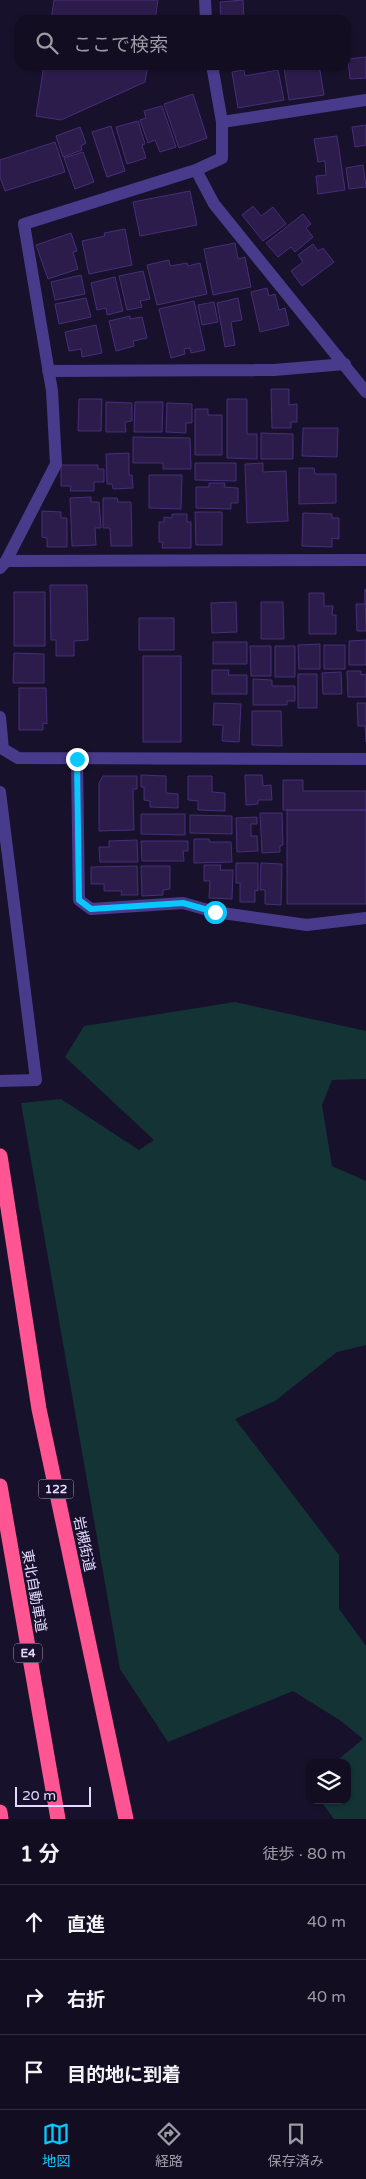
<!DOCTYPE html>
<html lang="ja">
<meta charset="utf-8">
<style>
:root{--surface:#120d20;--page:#1b1629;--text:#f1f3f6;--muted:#9c9ca5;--line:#312d3e;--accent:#07c9ff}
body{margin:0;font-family:"Varela Round","Noto Sans JP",sans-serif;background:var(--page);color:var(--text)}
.controls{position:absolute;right:15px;bottom:15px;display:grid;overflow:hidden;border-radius:10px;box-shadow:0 1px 4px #0004}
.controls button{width:45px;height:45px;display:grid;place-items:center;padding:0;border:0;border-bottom:1px solid var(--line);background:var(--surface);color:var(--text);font:25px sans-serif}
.scale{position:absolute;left:15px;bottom:12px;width:76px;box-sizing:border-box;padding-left:5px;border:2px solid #e3dbff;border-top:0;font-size:14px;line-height:18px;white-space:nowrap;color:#e3dbff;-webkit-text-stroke:4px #18112b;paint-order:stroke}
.stop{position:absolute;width:15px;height:15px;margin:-11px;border:4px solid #07c9ff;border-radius:50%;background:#fff}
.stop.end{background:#07c9ff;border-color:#fff;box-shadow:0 1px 5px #0008}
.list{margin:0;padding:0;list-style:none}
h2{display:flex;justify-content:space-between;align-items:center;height:65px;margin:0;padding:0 20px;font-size:21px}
h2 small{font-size:16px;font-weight:400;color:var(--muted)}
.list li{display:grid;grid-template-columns:32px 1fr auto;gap:15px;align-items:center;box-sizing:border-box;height:75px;padding:0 20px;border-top:1px solid var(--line)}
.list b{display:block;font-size:19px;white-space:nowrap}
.list em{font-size:16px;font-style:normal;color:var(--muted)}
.icon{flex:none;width:28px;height:28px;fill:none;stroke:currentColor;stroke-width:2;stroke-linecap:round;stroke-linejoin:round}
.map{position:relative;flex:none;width:366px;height:1819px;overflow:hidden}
.search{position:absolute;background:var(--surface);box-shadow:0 1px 4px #0004;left:15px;right:15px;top:15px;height:55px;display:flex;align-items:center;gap:12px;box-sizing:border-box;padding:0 18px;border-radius:15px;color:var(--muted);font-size:19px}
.sheet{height:290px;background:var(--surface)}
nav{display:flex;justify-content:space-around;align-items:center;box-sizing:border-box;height:70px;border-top:1px solid var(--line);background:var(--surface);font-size:14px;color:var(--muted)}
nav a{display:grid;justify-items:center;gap:2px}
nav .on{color:var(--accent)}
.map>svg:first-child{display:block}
.green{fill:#133335}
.building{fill:#2c1c4c;stroke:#462e79}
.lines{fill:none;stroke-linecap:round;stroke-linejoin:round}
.minor{stroke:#483b8b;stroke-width:12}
.highway{stroke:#ff5693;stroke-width:15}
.route{stroke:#07c9ff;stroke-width:6}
.labels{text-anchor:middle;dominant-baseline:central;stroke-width:4;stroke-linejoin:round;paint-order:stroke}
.shield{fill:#18112b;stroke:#a69ebf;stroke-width:1}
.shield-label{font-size:12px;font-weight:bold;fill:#e3dbff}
.street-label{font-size:14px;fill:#e3dbff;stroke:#18112b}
</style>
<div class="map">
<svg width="366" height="1819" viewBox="0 0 366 1819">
<rect width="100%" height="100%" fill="#18112b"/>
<path class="green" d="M235 1002 366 1031V1079L332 1080 322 1105 332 1166 366 1181V1345L337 1352 275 1401 235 1419 339 1555V1609L366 1646V1819H334L320 1800H347V1763H334L363 1739 341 1721 293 1691 168 1742 120 1669 21 1103 61 1099 139 1150 154 1140 65 1057 84 1026Z"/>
<path class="building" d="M54 0H158L155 20H51Z
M243 0 244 20H221L220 2Z
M366 57V78L350 79 348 59Z
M44 65H148L145 82 61 120 36 116Z
M305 65H319L324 95 289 100 284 68Z
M244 70 245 76 278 70 284 100 238 108 232 72Z
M193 94 207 138 179 148 164 104Z
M162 106 176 147 160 152 155 140 148 143 140 120 146 118 144 111Z
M138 121 145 144 142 145 146 158 127 164 116 127Z
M366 125V145L355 147 352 127Z
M111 126 125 171 107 177 92 132Z
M80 127 86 143 81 146 82 150 63 157 56 136Z
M337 136 345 190 318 194 316 176 326 175 325 161 318 162 314 139Z
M55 142 65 172 5 191 0 177V160Z
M83 152 94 182 75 189 64 158Z
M363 165 366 187 349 189 346 168Z
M190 191 197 225 140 236 133 202Z
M253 206 261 216 273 207 286 224 263 241 242 215Z
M303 214 311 224 306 228 313 237 295 252 291 247 278 257 266 243Z
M125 229 132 265 89 274 82 241 105 236 104 233Z
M71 233 77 251 73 252 78 269 48 279 36 245Z
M235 243 238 259 245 257 251 287 213 295 204 249Z
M313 244 318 251 323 248 334 262 302 286 291 271 303 262 298 255Z
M169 260 170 266 187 263 188 266 200 263 207 294 157 305 147 265Z
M143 271 150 299 140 301 142 307 127 310 119 276Z
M81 275 85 294 55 300 51 282Z
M115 277 123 311 107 315 106 308 97 310 91 283Z
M267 288 269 296 275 294 279 310 285 308 289 325 260 332 251 292Z
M86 298 91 317 59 324 55 304Z
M238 298 242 320 231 322 235 345 225 347 217 303Z
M194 301 205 350 191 353 190 348 184 349 185 354 171 358 159 309Z
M214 302 218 322 202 325 198 305Z
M130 316V319L142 317 147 338 133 341 134 346 116 351 109 321Z
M96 325 102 353 82 357 81 349 69 351 65 332Z
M271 389H289V405L297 404V422H291V428H272Z
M79 399H102L101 431H78Z
M227 399H247V434H257V459L227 458Z
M106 402 132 403V421L125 422 126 432H106Z
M135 402H163L162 432H134Z
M167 403 192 404V423H186V433L166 432Z
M195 409H208V415H222V455H195Z
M303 428H338L337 457 302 456Z
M261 433 293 434V459H261Z
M133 437 190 438 191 469H163V463H133Z
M129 453V475H132L133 488 113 489 112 484H107L106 454Z
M195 463H236V481L195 480Z
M263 463V472L286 471 288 521 247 523 245 464Z
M61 465H98V469H104V482H94V491H70L71 486H61Z
M299 468H314L315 474H336V503L299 504Z
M149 475H182L181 509 149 508Z
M209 483H225L224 487 238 488V503H231V509L196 508V487H209Z
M91 497V502H99L101 528H95L96 545 72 546 70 498Z
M103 498H117L118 502H131L132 546H111L110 528H103Z
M42 511 61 512V518H67V547H47V538L42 537Z
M195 512H222V545H196Z
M303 513 332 514V518H339V539L332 538V547L302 546Z
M172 514H187V522H191V548H162L163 542H159V522H164V517L172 518Z
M50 585H87L88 640 74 641V656H56V640H51Z
M365 589 366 631H357L356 604H365Z
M14 592H45V646H14Z
M309 593H324V606H333L332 615H336V634H309Z
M236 602 237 632 212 633 211 603Z
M261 602H283L284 639H261Z
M139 618H174V650H139Z
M366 640V665H349V641Z
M213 642H247V664H213Z
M320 644V669H299L298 645Z
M324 645H345V669H324Z
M250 646H271V676H251Z
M275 646H295V677H275Z
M14 653 44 654V683H13Z
M143 656H181V742H143Z
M212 670H229L228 675H247V694H212Z
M347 671H361V675L366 674V697H348Z
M341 672 342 694H323L322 673Z
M298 674H317V708H298Z
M253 679 272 680V686H295V701H287V705H253Z
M19 688H46L47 724 43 723V730H19Z
M214 703 241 704 239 742 222 741 223 725H213Z
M357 703H366V742L365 726H358Z
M252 711H281L282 746 252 745Z
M141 775 166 776V793L178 794V808L150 807V801L144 800V787H141Z
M245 775H262L263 786 271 785 272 800H258V804L246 805Z
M103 776H137V789H133L134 830 99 831V783Z
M188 776H212V792L225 793V811L198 810V801L188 800Z
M283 780H303V791H366V810H283Z
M287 810H366V904H287Z
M260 813H282L283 845 280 846V852L262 853Z
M141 814H185V835L141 834Z
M190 815 232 816V834L190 833Z
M257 817V824H251V836H257L258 851 237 852 236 818Z
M194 839H209L210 842H231L232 862 194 863Z
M137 840 138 862H100L99 847H109V841Z
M141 841H188V851H183L184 861H142Z
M236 863H258V891L255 890V902H240V883H236Z
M261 863 282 864 281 905 265 904V890H260Z
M204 865H221L220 870H233L232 899 209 898 210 881H204Z
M137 866 138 895H121L122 891H104V884H91V867Z
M141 866H170V889L163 890V895L142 896Z"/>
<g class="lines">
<path class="minor" d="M205 0 206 20
M222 122 366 100
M196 170 214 204 366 392
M48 371 274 370 345 364
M6 561 366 560
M0 568 6 561 56 464 52 391 24 224 196 170 222 158V122L212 65
M0 717 3 749 18 758 366 759
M77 759 79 900 91 909 183 903 215 912 307 925 366 918
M0 792 36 1080 0 1081"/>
<path class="highway" d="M0 1156 39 1409 126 1819
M0 1486 58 1819
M0 1812 1 1819"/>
</g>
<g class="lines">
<path class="route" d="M77 759 79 900 91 909 183 903 215 912"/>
</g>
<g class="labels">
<g class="shield">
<rect x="38.5" y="1479.5" width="35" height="19" rx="4"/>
<rect x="14" y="1643.5" width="28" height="19" rx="4"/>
</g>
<g class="shield-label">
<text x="56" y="1489">122</text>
<text x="28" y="1653">E4</text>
</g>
<g class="street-label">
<text transform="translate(84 1544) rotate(78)">岩槻街道</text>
<text transform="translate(34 1591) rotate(80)">東北自動車道</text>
</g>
</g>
</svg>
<div class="controls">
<button><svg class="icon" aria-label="layers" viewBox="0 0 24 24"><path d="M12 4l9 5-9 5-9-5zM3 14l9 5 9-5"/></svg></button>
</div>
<div class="scale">20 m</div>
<div class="stop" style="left:215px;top:912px"></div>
<div class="stop end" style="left:77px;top:759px"></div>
<div class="search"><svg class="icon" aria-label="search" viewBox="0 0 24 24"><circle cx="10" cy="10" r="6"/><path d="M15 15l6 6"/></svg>ここで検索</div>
</div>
<section class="sheet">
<h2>1 分<small>徒歩 · 80 m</small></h2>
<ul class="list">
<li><svg class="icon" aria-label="ahead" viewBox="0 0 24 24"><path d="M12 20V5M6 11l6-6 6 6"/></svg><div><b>直進</b></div><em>40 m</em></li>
<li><svg class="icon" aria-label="right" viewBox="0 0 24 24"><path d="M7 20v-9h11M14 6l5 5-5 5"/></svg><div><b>右折</b></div><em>40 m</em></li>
<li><svg class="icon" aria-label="arrive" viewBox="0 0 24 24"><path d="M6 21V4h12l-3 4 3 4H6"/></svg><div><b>目的地に到着</b></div></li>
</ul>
</section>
<nav>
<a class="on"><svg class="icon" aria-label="map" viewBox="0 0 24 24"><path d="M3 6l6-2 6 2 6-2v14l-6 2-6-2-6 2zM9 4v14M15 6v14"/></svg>地図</a>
<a><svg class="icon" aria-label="directions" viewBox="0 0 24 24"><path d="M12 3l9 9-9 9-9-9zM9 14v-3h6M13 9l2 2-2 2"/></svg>経路</a>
<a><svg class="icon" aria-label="saved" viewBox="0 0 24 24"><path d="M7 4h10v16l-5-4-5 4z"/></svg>保存済み</a>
</nav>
